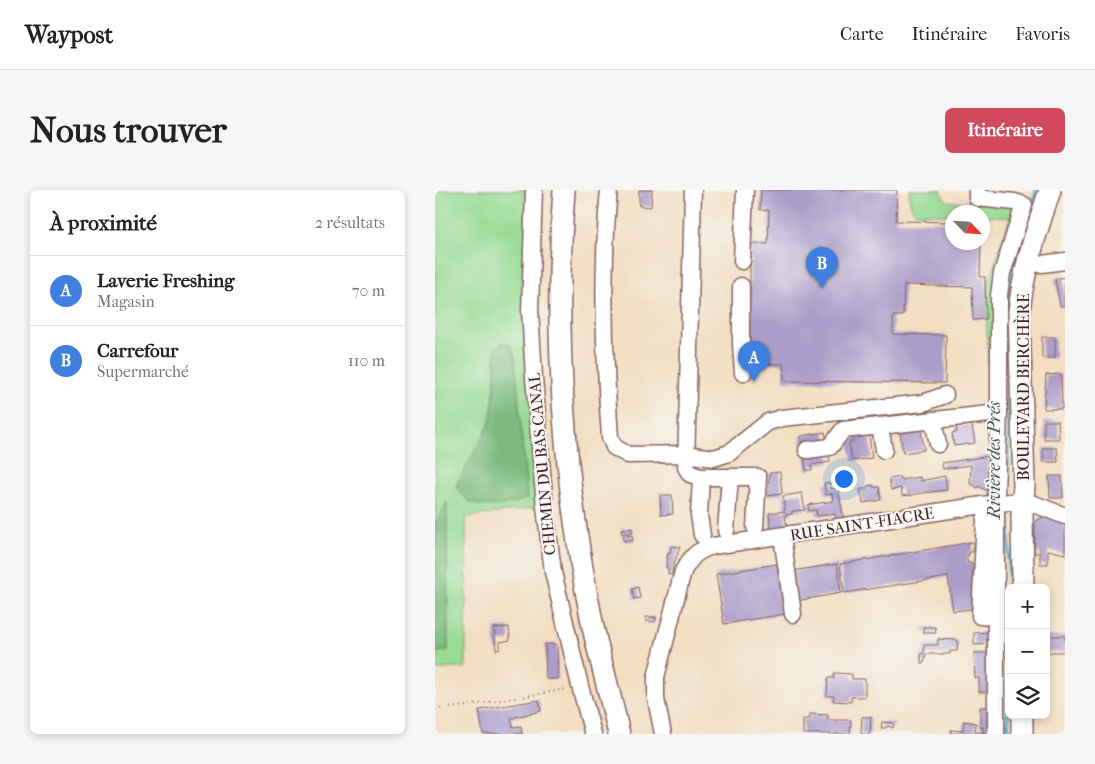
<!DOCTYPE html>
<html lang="fr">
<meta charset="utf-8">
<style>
:root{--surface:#fff;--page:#f6f6f6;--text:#222;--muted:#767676;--line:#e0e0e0;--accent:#d1495b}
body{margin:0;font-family:"IM FELL French Canon",serif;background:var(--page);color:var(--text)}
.controls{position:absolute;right:15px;bottom:15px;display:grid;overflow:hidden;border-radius:8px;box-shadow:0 2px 8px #0003}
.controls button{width:45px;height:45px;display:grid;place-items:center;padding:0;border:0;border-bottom:1px solid var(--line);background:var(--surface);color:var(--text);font:25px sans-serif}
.compass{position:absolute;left:510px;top:15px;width:45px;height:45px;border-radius:50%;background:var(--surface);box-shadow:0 2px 8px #0003;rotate:115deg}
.you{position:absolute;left:408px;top:288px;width:18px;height:18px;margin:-12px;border:4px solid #fff;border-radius:50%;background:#1a73e8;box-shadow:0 0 0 8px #1a73e833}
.badge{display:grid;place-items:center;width:32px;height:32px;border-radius:50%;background:var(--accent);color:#fff;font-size:16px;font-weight:700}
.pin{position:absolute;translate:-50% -41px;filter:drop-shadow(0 1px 2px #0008)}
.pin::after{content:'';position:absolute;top:26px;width:18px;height:15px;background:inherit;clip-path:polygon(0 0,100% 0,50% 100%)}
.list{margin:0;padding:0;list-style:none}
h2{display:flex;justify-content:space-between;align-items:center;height:65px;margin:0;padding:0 20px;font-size:21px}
h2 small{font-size:16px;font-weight:400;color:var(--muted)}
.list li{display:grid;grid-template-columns:32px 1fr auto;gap:15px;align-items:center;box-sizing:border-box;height:70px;padding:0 20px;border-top:1px solid var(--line)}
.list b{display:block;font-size:19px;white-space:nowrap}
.list p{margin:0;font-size:16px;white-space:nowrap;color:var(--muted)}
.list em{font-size:16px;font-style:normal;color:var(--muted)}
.icon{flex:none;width:28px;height:28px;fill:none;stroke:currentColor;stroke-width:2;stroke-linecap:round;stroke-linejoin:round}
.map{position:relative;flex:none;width:630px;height:544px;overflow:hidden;border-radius:8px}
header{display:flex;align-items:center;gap:30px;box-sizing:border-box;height:70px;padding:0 25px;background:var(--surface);border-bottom:1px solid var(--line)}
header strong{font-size:24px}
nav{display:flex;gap:28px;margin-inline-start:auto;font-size:18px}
.intro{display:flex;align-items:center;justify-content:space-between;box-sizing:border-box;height:120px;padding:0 30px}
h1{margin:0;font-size:35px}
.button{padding:12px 22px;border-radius:8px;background:var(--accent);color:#fff;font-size:18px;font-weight:700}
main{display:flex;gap:30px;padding:0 30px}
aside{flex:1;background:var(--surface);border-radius:8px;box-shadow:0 2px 8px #0003}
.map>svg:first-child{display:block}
.green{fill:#98db93;stroke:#717d5f}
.forest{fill:#7abb7d;stroke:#626d54}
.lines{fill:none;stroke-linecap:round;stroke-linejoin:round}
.stream{stroke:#50b4cf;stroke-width:4}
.building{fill:#ab9dc9}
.minor-casing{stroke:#856260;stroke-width:19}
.major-casing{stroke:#856260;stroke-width:24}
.path{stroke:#856260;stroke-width:2;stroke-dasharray:1 4;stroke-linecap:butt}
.minor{stroke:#fff;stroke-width:16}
.major{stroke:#fff;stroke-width:21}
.labels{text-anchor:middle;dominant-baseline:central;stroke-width:4;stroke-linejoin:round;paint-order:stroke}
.street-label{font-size:16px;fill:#4a1f2b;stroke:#f6f6f2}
.water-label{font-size:18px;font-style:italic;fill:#4c5364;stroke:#f6f6f2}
</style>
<header>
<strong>Waypost</strong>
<nav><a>Carte</a><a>Itinéraire</a><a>Favoris</a></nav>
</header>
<div class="intro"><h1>Nous trouver</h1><a class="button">Itinéraire</a></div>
<main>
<aside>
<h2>À proximité<small>2 résultats</small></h2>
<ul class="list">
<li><span class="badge" style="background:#3f7fe0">A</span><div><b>Laverie Freshing</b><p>Magasin</p></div><em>70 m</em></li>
<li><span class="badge" style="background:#3f7fe0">B</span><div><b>Carrefour</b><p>Supermarché</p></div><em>110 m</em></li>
</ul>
</aside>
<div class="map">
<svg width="630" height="544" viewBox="0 0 630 544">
<rect width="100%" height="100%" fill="#f6f6f2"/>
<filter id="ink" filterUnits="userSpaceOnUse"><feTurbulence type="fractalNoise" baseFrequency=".02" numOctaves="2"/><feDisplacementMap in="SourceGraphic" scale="10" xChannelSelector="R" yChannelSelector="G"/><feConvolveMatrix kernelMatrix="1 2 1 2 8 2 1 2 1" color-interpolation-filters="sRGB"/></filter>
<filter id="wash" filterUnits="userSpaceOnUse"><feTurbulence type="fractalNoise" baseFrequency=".0096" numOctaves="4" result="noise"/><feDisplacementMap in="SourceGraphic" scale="20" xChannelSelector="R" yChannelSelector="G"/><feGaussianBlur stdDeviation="1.12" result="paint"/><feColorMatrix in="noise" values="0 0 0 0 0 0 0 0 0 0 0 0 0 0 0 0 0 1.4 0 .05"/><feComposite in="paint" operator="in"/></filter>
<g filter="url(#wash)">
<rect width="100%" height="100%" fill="#f2dec1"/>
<path class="green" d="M0 0H94L104 317 31 327V477L0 480Z
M474 0H506L508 7 513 11 584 17 558 216 554 218 551 101 575 27 548 26V22H518L517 25 481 23C475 17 474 9 474 0Z"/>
<path class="forest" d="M67 153 76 155 80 167 92 308C78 315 44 320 31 309 27 306 24 300 21 296L55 233 60 197V158Z
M12 312 13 461 0 462V334Z"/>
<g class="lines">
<path class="stream" d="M573 307V99L581 67 602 0
M573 544 574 316"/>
</g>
<g id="blocks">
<path class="building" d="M204 0H217L216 17 204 16Z
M326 0H462L461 31 518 32V52H546L545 87H550L551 129 538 130 537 97 469 95 468 126H458V144L511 145 510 193 349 191 348 174 313 173 312 121H314V118H313V109H315V54H333L334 20H325Z
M629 87 630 116H625L620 89Z
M607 147H620V168H607Z
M626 184 627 219H609L611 185Z
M609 231H623L624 249H609Z
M537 235 540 253 519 256 517 243 522 242 521 237Z
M486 240 489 260 468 263 465 243Z
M390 242 392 251 367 255 366 246Z
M434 245 437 268 417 271 414 252H418V247Z
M608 258H622L623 272H608Z
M393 262 395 272 376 275 377 280H371L369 266Z
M554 266V299L550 300 544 296 543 298 535 293 536 275 508 279 507 273Z
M345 282 347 304 331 306 335 283Z
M510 286 512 300 480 304 475 306V305L467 306 466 298 456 300 454 289 465 287 466 290 485 287V291Z
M614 286H627L628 308H615Z
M389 293H395L396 299 403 298 409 330 401 331 400 324 382 326 381 320 374 321 373 315 398 311 397 304 391 305Z
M438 295V297H444L446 310 428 313 425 299H432V296Z
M367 303 370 320 357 321V324L350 325 352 339 336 341 334 323 350 321 348 306Z
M225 305H237L238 324 226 325Z
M610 326 630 334V364L613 360V374H605V363H599L600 332Z
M197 338 198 343 187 344 186 339Z
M197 345 198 351H189L188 346Z
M538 352V362H534V365H532V372L538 374V419L518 421 513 387 409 403 405 374Z
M236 356 245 357 238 376 237 385 233 384V378H231L233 363H235Z
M342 374 350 424 289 434 281 384Z
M402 374 406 403 361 411 356 381Z
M203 397 205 408 199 409 197 399Z
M211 427H221L220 432 211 431Z
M74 437 75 450 65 452V459L61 460 59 438Z
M488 437H500L501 443H489Z
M555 442 556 454 539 455V443Z
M611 446H630V462H611Z
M503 449 522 450 523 451 522 461H515V464H491L489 473H486V464H489V455H503Z
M110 454H122L123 489H111Z
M539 463H555V502H544V488H540Z
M399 483 417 484V489H430V507H416V512L398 511 399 506H392L393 488H399Z
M104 510 106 521 76 528 78 537 86 536 87 544H48L44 520Z
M545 517H556V544L548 543V537H545Z
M375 524 393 525V530H416L415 544H368V529H375Z
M427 527H436L435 544H426Z
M529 531 541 533 540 542H546V544H516V540L528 541Z
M447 532 459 533 458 538 454 536 450 538H446Z"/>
</g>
</g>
<g filter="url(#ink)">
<use href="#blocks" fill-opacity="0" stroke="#856260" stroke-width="1"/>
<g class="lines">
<g class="minor-casing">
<path id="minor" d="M99 0 95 120 99 188 110 317 118 382 145 496 158 544
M174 0C166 82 169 165 175 247L179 257 193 265 251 264 279 268 294 263 333 232 347 228 488 213 510 205
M258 0 251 277 255 284 266 287H323L320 337
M542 0V8L580 12 589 15 567 83 564 105V223L561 303V544
M307 71 310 0
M593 73 607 74 630 71
M306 96V154L308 183
M498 230 503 254
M445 236 449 260
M372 260 395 257 408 240 564 223
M266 287 264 325 267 345
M291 341 295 287
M347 346 358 424
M561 427 545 426 550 329 561 313
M228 544 221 509V487L248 381C257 366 261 361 278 356L561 313 588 311 599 314 630 326"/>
</g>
<g class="major-casing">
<path id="major" d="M129 0C118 143 129 296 158 437 166 473 176 508 184 544
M588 398 587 325 589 295 584 122C588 80 602 40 615 0
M587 544V525"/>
</g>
<path class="path" d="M0 519 31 516 132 499"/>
<use href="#minor" class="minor"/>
<use href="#major" class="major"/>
</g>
</g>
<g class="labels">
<g class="street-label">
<text transform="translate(588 197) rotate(-90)">BOULEVARD BERCHÈRE</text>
<text transform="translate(107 274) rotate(-95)">CHEMIN DU BAS CANAL</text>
<text transform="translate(427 334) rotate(-9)">RUE SAINT-FIACRE</text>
</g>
<g class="water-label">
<text transform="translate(559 270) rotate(-90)">Rivière des Prés</text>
</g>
</g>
</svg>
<div class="controls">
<button>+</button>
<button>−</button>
<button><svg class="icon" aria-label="layers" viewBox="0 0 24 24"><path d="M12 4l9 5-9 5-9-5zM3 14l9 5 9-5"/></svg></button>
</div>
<svg class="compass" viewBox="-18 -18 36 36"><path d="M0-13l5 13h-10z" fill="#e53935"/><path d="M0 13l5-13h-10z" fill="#767676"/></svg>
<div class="you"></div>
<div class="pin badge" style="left:319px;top:192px;background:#3f7fe0">A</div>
<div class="pin badge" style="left:387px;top:98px;background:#3f7fe0">B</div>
</div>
</main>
